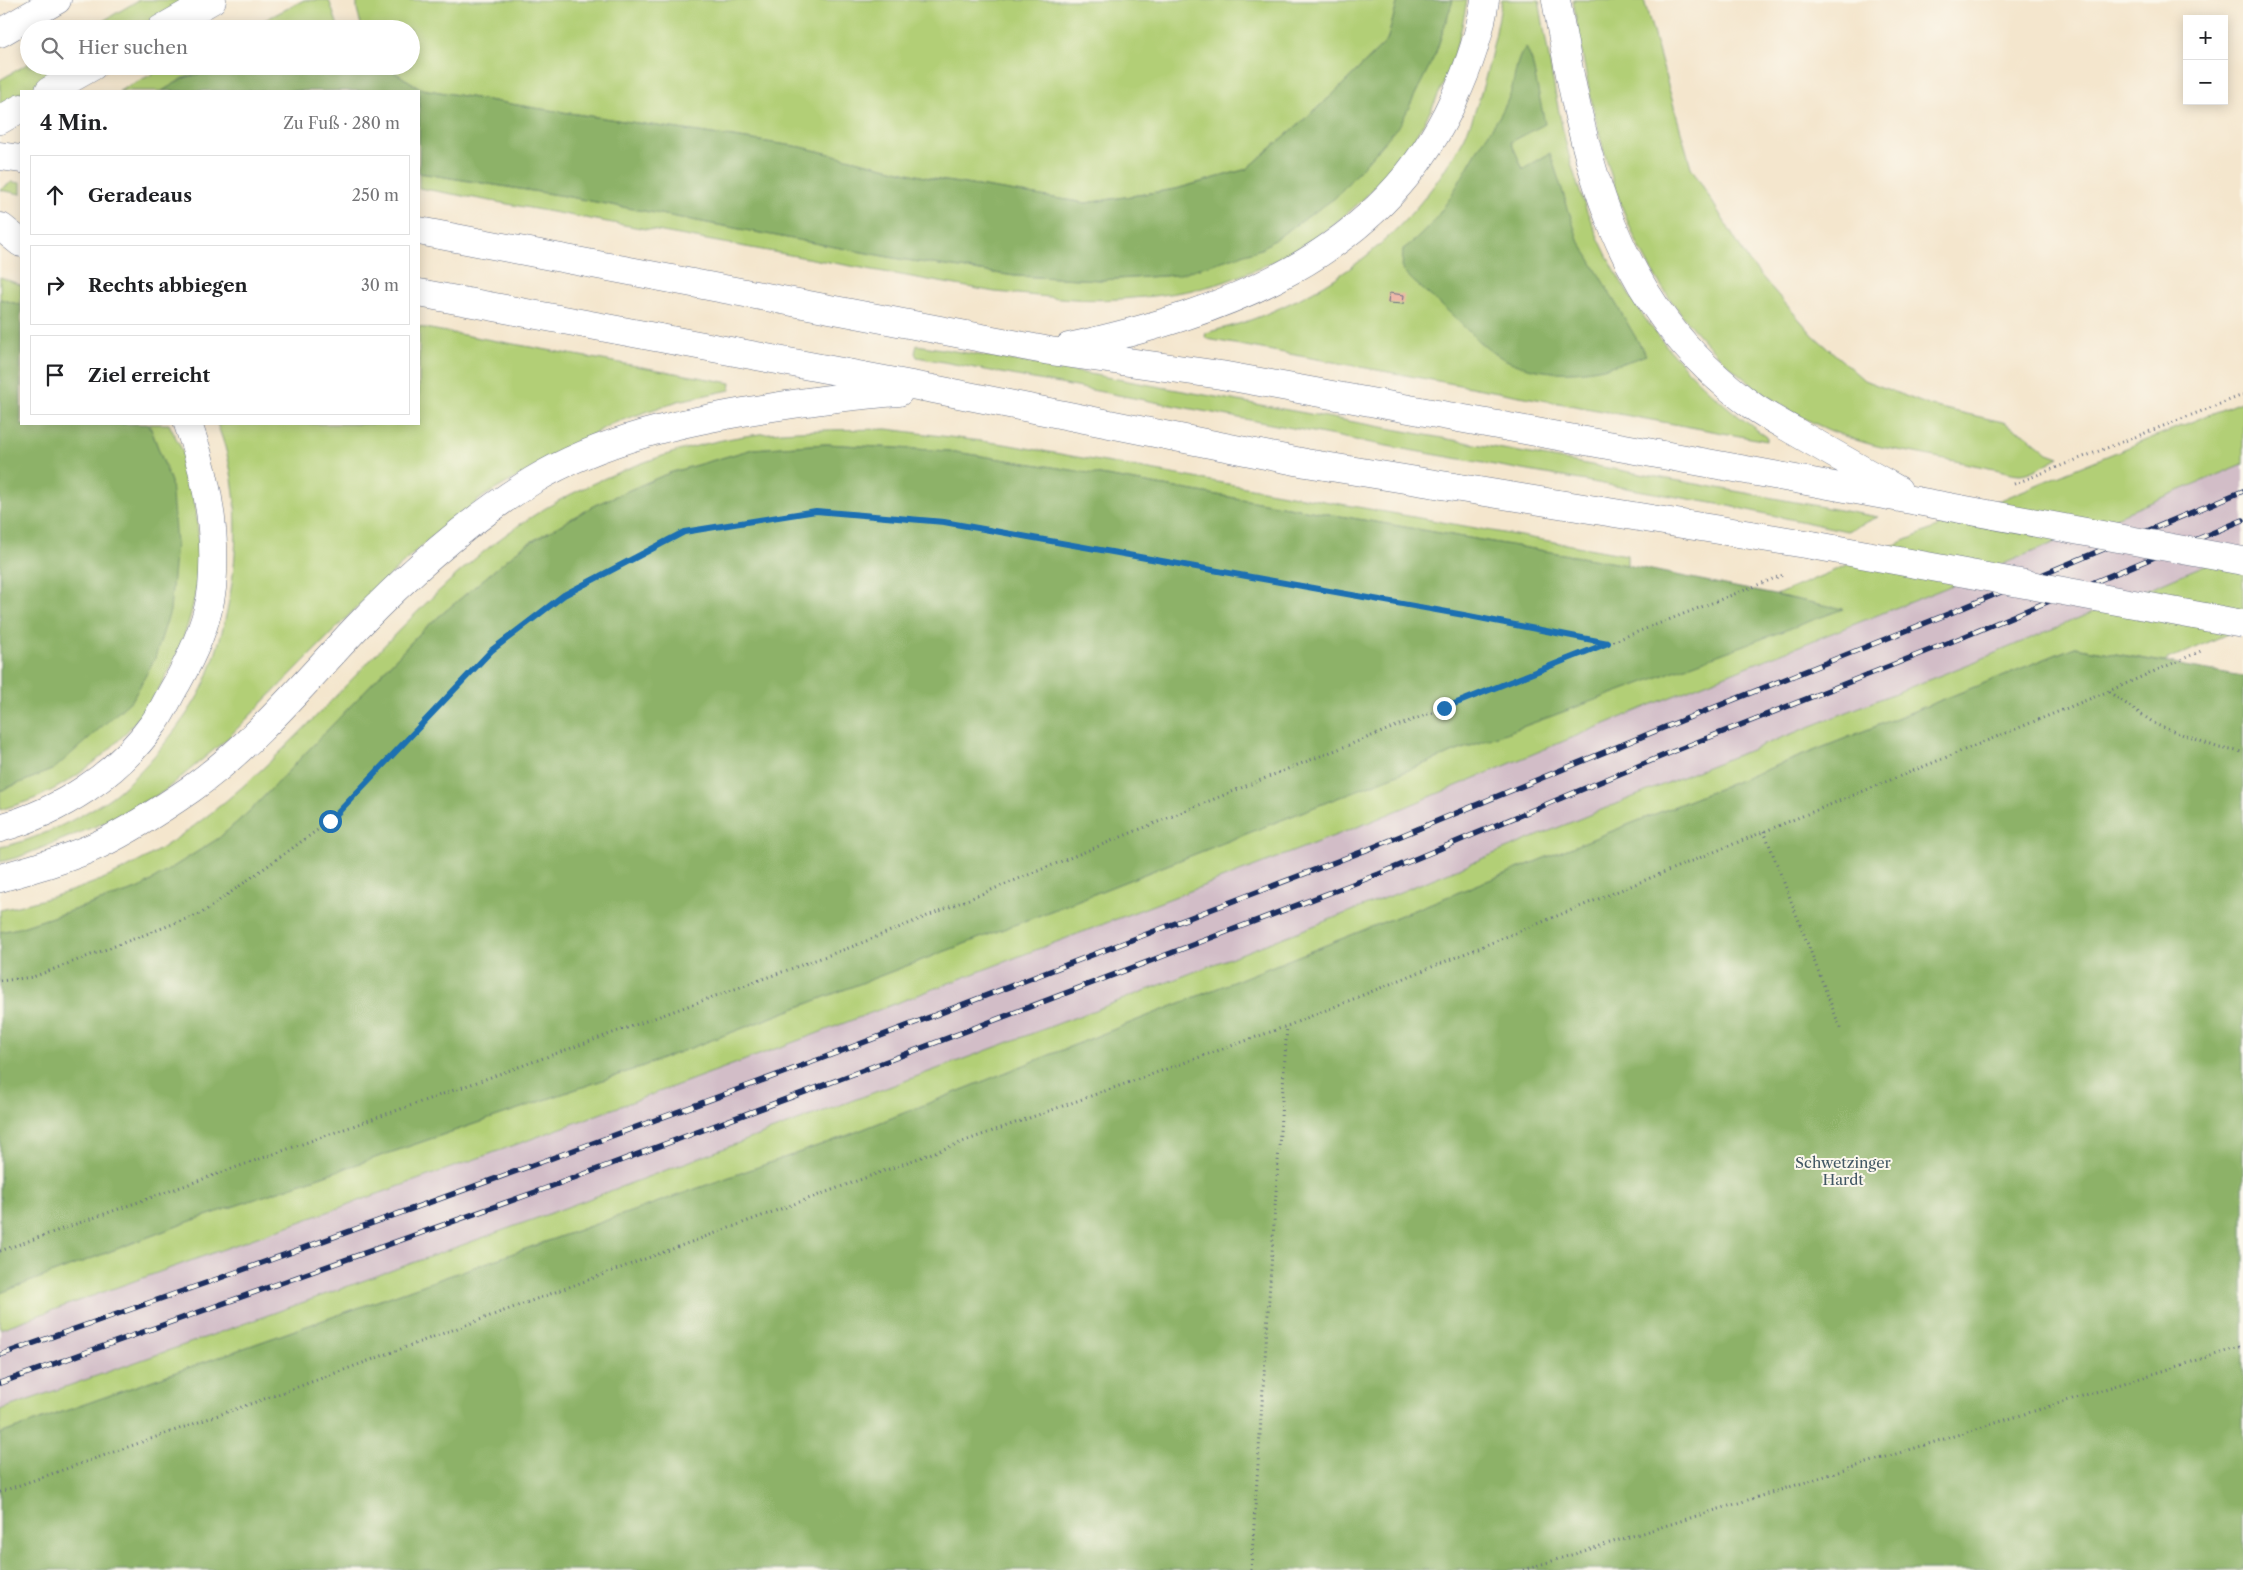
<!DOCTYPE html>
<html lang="de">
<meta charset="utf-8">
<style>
:root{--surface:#fff;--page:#f2f2f2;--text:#202124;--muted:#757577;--line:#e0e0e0}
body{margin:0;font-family:"Libre Caslon Text",serif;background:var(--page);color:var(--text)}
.controls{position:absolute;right:15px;top:15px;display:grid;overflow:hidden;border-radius:0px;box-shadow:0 2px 12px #0003}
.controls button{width:45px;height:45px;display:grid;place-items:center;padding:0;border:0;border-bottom:1px solid var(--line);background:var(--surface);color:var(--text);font:25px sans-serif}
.stop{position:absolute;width:15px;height:15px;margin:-11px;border:4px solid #1f6fb2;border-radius:50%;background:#fff}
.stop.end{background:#1f6fb2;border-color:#fff;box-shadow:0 1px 5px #0008}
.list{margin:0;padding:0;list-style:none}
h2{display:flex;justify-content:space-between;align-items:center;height:65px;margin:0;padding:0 20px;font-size:21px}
h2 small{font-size:16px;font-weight:400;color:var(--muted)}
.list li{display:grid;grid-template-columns:32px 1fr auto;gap:15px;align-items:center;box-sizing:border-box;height:80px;margin:0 10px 10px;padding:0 10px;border:1px solid var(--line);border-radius:0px}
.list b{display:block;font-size:19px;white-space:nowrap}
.list em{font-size:16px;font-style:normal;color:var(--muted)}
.icon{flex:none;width:28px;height:28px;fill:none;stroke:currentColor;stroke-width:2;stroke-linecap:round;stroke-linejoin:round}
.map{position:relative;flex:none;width:2243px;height:1570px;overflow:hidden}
.search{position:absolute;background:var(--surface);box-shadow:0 2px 12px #0003;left:20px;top:20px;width:400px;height:55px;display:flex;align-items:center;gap:12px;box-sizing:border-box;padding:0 18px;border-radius:28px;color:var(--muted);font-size:19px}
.panel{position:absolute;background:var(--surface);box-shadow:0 2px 12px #0003;left:20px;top:90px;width:400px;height:335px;border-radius:0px}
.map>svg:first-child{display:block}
.industrial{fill:#d2bdc7}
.green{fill:#b2cf76;stroke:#667f6a}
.forest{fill:#8db267;stroke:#547062}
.building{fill:#e99f8f}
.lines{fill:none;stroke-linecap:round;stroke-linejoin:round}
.highway-casing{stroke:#676f85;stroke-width:29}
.path{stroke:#676f85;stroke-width:3;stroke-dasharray:1 4;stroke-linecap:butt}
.highway{stroke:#fff;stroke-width:28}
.rail-casing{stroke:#1b2f5e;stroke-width:5.5}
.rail{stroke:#fbf7ec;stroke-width:4;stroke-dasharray:11;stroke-linecap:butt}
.highway-bridge-casing{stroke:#676f85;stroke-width:29;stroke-linecap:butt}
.highway-bridge{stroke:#fff;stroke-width:28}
.route{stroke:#1f6fb2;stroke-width:6}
.labels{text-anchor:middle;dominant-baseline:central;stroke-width:4;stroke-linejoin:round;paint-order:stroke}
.park-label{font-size:15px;fill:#415764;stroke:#fbf7ec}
</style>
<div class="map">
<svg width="2243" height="1570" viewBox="0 0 2243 1570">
<rect width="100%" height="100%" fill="#fbf7ec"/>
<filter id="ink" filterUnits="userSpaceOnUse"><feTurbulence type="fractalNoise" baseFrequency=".02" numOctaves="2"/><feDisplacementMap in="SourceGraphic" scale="10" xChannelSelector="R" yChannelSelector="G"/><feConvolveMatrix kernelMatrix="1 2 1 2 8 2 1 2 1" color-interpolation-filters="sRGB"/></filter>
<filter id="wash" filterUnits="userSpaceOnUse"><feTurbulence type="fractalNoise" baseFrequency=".0096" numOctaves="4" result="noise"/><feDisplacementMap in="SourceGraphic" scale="20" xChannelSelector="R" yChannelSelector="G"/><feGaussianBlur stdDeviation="1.12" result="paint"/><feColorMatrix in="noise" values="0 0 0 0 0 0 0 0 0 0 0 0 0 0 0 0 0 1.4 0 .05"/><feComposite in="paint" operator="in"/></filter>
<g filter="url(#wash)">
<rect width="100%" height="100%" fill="#f4e6cd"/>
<path class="industrial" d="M2243 464V549L1974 662 1682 777 1388 897 1103 1007 551 1213 235 1327 0 1410V1329L526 1141 813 1035 1360 826 1653 704 1943 589Z"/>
<path class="green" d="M139 0H187L137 29H89Z
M304 0H329L339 29H247Z
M357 0H1398L1387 41 1330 97 1247 169 1176 189 1086 203 933 179 801 147 535 108 422 89 384 66H411V29H362L357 9Z
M1453 0H1467C1445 137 1354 237 1224 282 1195 292 1150 297 1120 299 1078 302 1036 295 995 292L419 188V173L564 196 899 259 1015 276 1102 280 1177 275 1435 55Z
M1502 0H1539C1552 72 1562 153 1591 221 1628 310 1687 382 1767 437V441L1207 339 1205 336 1206 333C1215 330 1225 328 1235 325 1253 320 1271 312 1288 304 1354 274 1412 224 1450 161 1456 151 1463 142 1467 132 1485 89 1494 45 1502 0Z
M1573 0H1644L1691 167 1749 262 1813 335 1864 380 1931 406 2003 422 2025 434 2048 453 2059 457C2050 462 2030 474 2020 474 2012 474 2002 470 1994 469 1968 464 1941 458 1915 453 1901 450 1887 449 1873 445 1762 416 1669 325 1627 220 1599 150 1585 74 1573 0Z
M29 63V66H73L30 91H21V97L0 109V80Z
M168 66H256L236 73 206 72 184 78 162 91H119Z
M12 182 21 183V194L0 190Z
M0 277 21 285V305L0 299Z
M419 327 731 383 730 390 678 401 611 424 484 496 427 541 374 590 227 739 163 792 101 824 19 857 0 862V847C35 841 77 819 107 800 139 779 190 717 205 682 237 605 249 502 217 424H419Z
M917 345 1023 362 1878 517 1847 531 1729 506 1403 449 917 357 915 353Z
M2243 401V464L1943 589 1653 704 1360 826 813 1035 526 1141 0 1329V1293L188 1222 638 1068 1043 914 1454 752 1841 609 1776 595 2067 472Z
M149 424H169C175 437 184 451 187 465 196 500 201 539 198 575 188 670 124 759 36 798 24 803 12 806 0 810V791L54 769 171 482Z
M887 429 1004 444 1627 555V565L1065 469 949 451 826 444 753 449 669 473 595 505 522 547 424 629 253 808 219 838 140 888 19 928 0 932V910C37 902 76 891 110 876 203 835 287 747 356 675 417 611 480 544 558 501 616 470 680 446 745 436 792 429 840 430 887 429Z
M2243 549V627L2164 662 2075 647 846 1136 0 1434V1410L235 1327 551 1213 1103 1007 1388 897 1682 777 1974 662Z"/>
<path class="forest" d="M1398 0H1453L1435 55 1401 123 1335 198 1261 249 1177 275 1102 280 1015 276 899 259 564 196 419 173V91H162L184 78 206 72 236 73 256 66H384L422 89 535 108 801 147 933 179 1086 203 1176 189 1247 169 1330 97 1387 41Z
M1526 47 1532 61 1545 124 1511 142 1523 169 1550 153 1578 239 1646 355C1598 374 1538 383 1492 352 1477 342 1464 326 1450 313 1434 298 1417 286 1402 270L1403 249C1441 224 1457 183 1480 146 1490 130 1502 115 1509 97 1516 81 1514 60 1526 47Z
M0 299 21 305V424H149L171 482 176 543 170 611 155 658 133 699 54 769 0 791Z
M826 444 949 451 1065 469 1627 565 1843 609 1454 752 1043 914 638 1068 188 1222 0 1293V932L19 928 140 888 219 838 253 808 424 629 522 547 595 505 669 473 753 449Z
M2075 647 2243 676V1570H0V1434L846 1136Z"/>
<g id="blocks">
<path class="building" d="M1389 293 1404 295 1403 304 1388 303Z"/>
</g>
</g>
<g filter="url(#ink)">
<use href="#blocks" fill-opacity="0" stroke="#676f85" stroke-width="1"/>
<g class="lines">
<g class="highway-casing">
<path id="highway" d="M1556 0C1585 162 1611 304 1754 407 1767 416 1782 424 1796 432 1830 452 1864 471 1898 490
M161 29 212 0
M0 33 57 0
M49 91 93 66
M0 120 21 108
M0 156 21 159
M1 227 21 243
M419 231 1050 351 1221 375 1917 501
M419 293 933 389 1306 463 1812 545
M1069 347C1225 313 1382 256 1453 101 1468 69 1480 35 1485 0
M0 828C61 811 117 775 154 723 163 711 169 696 177 683 193 654 208 622 212 588 217 532 207 476 188 424
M0 878C34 868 68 859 100 844 132 829 162 809 191 789 254 744 304 683 357 627 410 572 467 521 532 481 603 438 686 421 767 408 811 401 855 395 899 392"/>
</g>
<path class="path" d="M2014 484 2243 395
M2109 692 2157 725 2219 748 2243 752
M1764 831 1841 1030
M0 981 33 977 202 913 330 821 492 650 564 595 683 532 816 511 944 522 1464 615 1607 643
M0 1251 477 1082 854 946 1295 766 1783 575
M0 1492 284 1392 976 1137 1287 1026 2109 691 2201 651
M1251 1570 1287 1026
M1523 1570 2243 1346"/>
<use href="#highway" class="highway"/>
<g class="rail-casing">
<path id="rail" d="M0 1355 220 1278 536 1164 823 1058 1369 849 1663 728 1953 612 2243 491
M0 1383 544 1189 832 1082 1379 874 1672 752 1963 637 2243 520"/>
</g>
<use href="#rail" class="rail"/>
<g class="highway-bridge-casing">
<path id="highway-bridge" d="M1917 501 2243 561
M1812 545 2243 624"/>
</g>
<use href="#highway-bridge" class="highway-bridge"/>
</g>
</g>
<g class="lines" filter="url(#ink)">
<path class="route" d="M330 821 492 650 564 595 684 532 816 511 944 522 1464 615 1608 643 1444 708"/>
</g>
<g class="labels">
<g class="park-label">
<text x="1843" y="1162">Schwetzinger<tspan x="1843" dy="17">Hardt</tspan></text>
</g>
</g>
</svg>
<div class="controls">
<button>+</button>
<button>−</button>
</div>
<div class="stop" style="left:330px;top:821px"></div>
<div class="stop end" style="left:1444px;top:708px"></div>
<div class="search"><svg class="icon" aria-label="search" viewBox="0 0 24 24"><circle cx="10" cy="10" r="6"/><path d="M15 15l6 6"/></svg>Hier suchen</div>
<section class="panel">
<h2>4 Min.<small>Zu Fuß · 280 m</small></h2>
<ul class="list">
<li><svg class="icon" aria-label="ahead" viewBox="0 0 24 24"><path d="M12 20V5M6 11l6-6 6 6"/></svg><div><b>Geradeaus</b></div><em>250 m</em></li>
<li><svg class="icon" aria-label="right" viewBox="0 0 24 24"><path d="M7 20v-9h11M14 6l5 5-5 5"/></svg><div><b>Rechts abbiegen</b></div><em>30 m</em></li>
<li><svg class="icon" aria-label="arrive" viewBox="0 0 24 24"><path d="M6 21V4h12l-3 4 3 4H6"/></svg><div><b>Ziel erreicht</b></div></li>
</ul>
</section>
</div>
